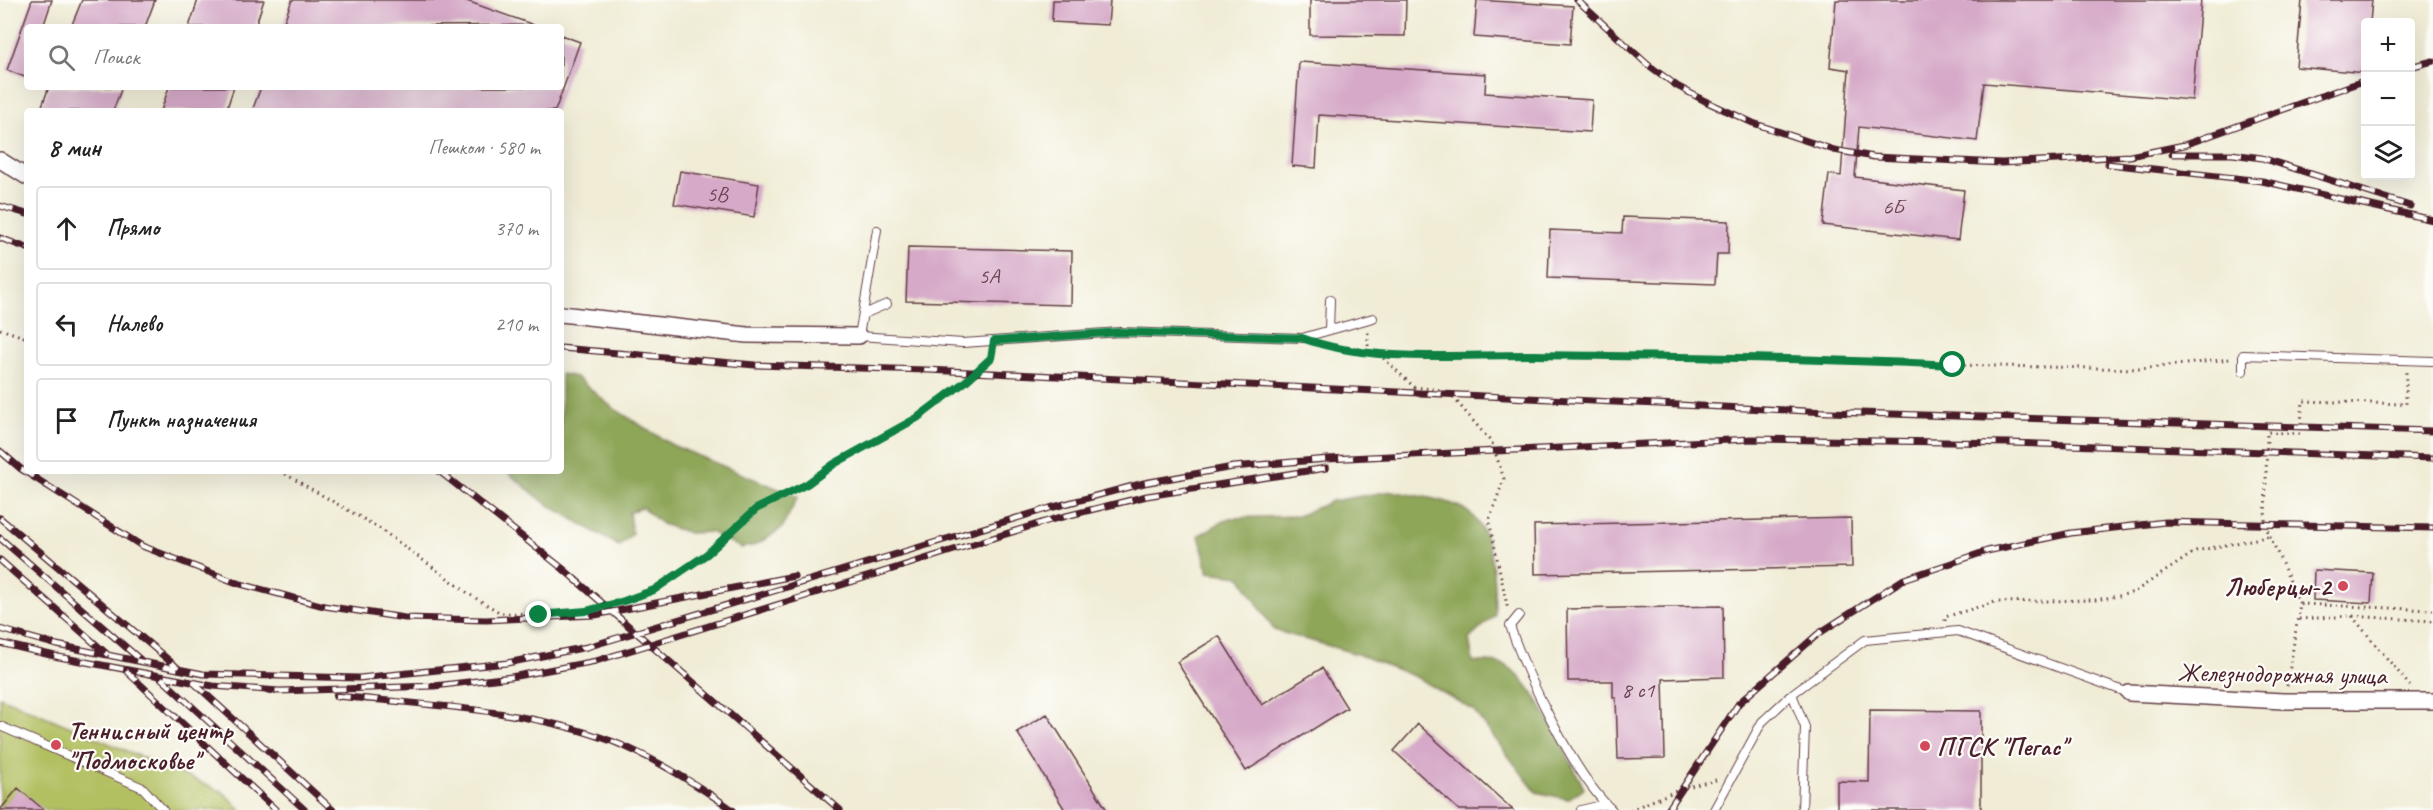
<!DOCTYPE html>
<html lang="ru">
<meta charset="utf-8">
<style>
:root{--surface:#fff;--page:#f2f2f2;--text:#222;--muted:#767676;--line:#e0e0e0}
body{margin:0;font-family:Caveat,sans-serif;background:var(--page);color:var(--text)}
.controls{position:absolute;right:18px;top:18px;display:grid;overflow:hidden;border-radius:6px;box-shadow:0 6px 24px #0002}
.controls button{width:54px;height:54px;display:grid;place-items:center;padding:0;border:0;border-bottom:2px solid var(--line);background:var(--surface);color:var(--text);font:30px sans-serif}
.stop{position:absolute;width:18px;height:18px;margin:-14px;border:4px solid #0b8043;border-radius:50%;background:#fff}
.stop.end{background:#0b8043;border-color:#fff;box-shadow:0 2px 6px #0008}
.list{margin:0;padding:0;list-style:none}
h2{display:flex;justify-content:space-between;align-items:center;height:78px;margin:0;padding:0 24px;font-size:26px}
h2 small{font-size:20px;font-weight:400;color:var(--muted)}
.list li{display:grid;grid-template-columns:39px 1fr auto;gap:18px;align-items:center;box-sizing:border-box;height:84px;margin:0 12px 12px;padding:0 12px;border:2px solid var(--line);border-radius:6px}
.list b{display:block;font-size:22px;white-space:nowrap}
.list em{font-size:20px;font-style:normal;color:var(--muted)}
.icon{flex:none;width:33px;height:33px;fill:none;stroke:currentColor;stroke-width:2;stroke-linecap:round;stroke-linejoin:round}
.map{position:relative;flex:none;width:2433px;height:810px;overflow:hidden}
.search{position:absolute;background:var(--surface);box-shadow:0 6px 24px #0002;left:24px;top:24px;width:540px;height:66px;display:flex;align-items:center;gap:15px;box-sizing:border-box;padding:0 21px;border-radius:6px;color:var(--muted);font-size:22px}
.panel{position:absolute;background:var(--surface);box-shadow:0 6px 24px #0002;left:24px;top:108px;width:540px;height:366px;border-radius:6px}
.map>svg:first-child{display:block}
.green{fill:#b3c062;stroke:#7e7046;stroke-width:1.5}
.forest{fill:#8ea658;stroke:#6c6242;stroke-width:1.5}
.building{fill:#d6a9c8}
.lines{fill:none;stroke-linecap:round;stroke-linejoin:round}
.lane-casing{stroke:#633e45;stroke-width:10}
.street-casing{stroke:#633e45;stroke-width:18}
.path{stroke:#633e45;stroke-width:3;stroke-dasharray:1.5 4.5;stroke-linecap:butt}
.lane{stroke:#fff;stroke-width:8}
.street{stroke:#fff;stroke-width:15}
.rail-casing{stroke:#4a1f2b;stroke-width:7}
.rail{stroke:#fdfcf7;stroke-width:4.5;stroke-dasharray:14;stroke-linecap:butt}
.route{stroke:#0b8043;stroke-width:8}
.poi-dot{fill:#d1495b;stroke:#fdfcf7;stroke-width:2}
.labels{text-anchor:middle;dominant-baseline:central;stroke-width:4.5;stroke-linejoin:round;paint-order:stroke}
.number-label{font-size:22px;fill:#6d4252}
.poi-label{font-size:26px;font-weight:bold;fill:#4a1f2b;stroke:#fdfcf7;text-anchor:start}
.street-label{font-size:26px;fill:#4a1f2b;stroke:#fdfcf7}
</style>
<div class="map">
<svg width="2433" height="810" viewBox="0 0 2433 810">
<rect width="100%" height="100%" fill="#fdfcf7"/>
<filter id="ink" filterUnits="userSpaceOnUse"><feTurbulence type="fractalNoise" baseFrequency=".0167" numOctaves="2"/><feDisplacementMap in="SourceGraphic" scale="12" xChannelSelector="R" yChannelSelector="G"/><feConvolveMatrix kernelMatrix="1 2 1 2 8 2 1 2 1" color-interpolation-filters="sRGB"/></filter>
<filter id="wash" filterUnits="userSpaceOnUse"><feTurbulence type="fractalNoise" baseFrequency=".008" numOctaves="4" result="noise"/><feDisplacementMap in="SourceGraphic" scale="24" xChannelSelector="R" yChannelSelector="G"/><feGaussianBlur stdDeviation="1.35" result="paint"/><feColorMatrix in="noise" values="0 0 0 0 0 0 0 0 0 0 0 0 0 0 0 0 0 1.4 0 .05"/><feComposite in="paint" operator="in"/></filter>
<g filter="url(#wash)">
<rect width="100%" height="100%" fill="#f0ecd6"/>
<path class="green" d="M0 697 223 792 241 810H0Z"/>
<path class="forest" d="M561 374 576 377 613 408 672 445 798 497 782 528 756 545 741 548 711 532 689 533 662 524 642 507 629 513 632 534 619 546 545 503 506 471H561Z
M1392 491C1412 496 1436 497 1455 505 1496 519 1494 580 1495 615L1469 639 1473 662C1482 662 1497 661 1505 665 1534 680 1568 758 1584 788L1568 799 1536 792 1473 710 1416 677 1357 654 1274 630 1240 576 1208 572 1199 535 1229 518 1298 516 1332 501Z"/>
<g id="blocks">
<path class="building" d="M32 0H52L43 27H27V78L7 70Z
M82 0H155L145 27H71Z
M198 0H264L255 27H189Z
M292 0H464L534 25 282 27Z
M1053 0H1110L1108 25 1052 22Z
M1310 0H1406L1405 36 1310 35Z
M1477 0 1573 6 1570 44 1474 37Z
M1836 0H2201L2192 100 1984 83 1977 141 1859 127 1855 177 1964 190 1958 240 1823 225 1829 174 1841 176 1849 70 1830 67Z
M2302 0H2372L2370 22H2366V73L2296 67Z
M561 35 580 42 555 111H252L261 87H561Z
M1299 62 1486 74 1485 93 1592 100 1590 132 1319 115 1316 168 1292 166Z
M49 87H122L113 111H40Z
M169 87H234L226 111H161Z
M680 171 759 184 754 217 674 204Z
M1623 217 1729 221 1728 254H1717L1715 284 1548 278 1550 230 1622 233Z
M908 247 1072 251 1071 305 906 301Z
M1851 518 1852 567 1535 574 1534 525Z
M2314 570 2373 573 2371 603 2313 600Z
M1723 606 1724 677 1663 679 1665 758 1618 759 1616 698H1613V681H1568L1567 609Z
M1219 636 1262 705 1322 668 1347 708 1246 771 1177 662Z
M1870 710 1981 711V810H1837V781L1869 782Z
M1047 714 1107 810H1065L1017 732Z
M1418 724 1513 810H1459L1394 751Z
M18 788 44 810H0Z"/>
</g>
</g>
<g filter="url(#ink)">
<use href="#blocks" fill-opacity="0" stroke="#633e45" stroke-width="1.5"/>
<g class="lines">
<g class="lane-casing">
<path id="lane" d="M877 230 859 336 963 343 1120 332 1302 338 1373 318
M864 314 887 304
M1329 330 1330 300
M2243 371V355L2433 361
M1519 615 1510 626C1527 676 1574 775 1612 810
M1792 694 1805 727 1802 810
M0 726 143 788 163 810
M1581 810 1606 804
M1714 810 1762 722 1792 694 1865 640 1958 631 2129 693"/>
</g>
<g class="street-casing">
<path id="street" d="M0 160 27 177
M561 314 747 335 859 336
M2129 693 2283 701H2433"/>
</g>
<path class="path" d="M0 329 27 338
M1323 345 1393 354 1803 358 1953 365 2140 369 2230 359
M1368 352V330
M1379 354 1414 387 1441 390 1452 396 1492 443 1504 479 1489 520 1508 610
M280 471 379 528 472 596 501 613 539 614 586 611 624 601 654 589 707 554 756 509 807 484 833 464 917 418 966 381 991 358 992 353
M2300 604 2433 610
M2352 616 2410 686
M2299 619 2352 616 2433 621
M1945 621V617L1995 602 2095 600 2119 596 2134 592 2196 551 2270 536
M2287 686 2300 604 2265 525 2267 432 2300 434 2303 401 2406 404V372
M1630 810 1683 788 1716 780"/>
<use href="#lane" class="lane"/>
<use href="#street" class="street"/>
<g class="rail-casing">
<path id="rail" d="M1577 0 1647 64 1677 86 1705 101 1753 123 1834 150 1874 157 2002 163 2130 156 2184 145 2366 80
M2410 67 2433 61
M2172 154H2232L2262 158 2410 206
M2108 164 2262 181 2433 220
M0 206 27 214
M0 238 27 248
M561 348 755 365 927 370 1828 412 2433 431
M0 451 21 469 142 546 237 583 324 606 405 618 486 620 595 615 794 576
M439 471 562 568 840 810
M0 518 178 668
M0 538 143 662
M0 560 108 655
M0 629 57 645 203 674 359 678 507 663 587 647 1050 508 1144 483 1233 467 1327 459 1752 439 2010 443 2433 458
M0 643 59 657 213 686 279 691 434 686 511 677 596 661 1054 519 1147 496 1326 468
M126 671 276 810
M161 678 305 810
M194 683 333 810
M336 696C427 705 528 709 614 742 657 759 696 784 733 810
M1668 810 1739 703 1818 634 1904 579 1987 551 2071 533 2165 522 2433 528"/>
</g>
<use href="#rail" class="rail"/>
</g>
</g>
<g class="lines" filter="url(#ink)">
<path class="route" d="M539 615 586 611 624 601 654 590 707 554 756 509 807 484 834 464 917 418 966 381 991 358 994 341 1120 332 1302 338C1372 364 1461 354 1536 355 1675 357 1814 358 1953 365"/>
</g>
<g class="poi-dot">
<circle cx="2343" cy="586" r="6"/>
<circle cx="56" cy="745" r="6"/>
<circle cx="1925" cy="746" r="6"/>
</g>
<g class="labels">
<g class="number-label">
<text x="717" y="194">5В</text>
<text x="1893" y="207">6Б</text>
<text x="989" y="276">5А</text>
<text x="1638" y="690">8 с1</text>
</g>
<g class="poi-label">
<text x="2331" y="586" text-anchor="end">Люберцы-2</text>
<text x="68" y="730">Теннисный центр<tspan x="68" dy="30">"Подмосковье"</tspan></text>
<text x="1937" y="746">ПГСК "Пегас"</text>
</g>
<g class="street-label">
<text transform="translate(2282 674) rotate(1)">Железнодорожная улица</text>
</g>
</g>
</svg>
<div class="controls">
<button>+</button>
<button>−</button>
<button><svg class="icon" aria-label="layers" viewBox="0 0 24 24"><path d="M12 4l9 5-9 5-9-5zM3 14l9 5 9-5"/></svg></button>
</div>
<div class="stop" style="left:1953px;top:365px"></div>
<div class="stop end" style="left:539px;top:615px"></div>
<div class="search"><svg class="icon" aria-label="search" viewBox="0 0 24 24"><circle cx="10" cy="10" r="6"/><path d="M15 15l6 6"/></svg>Поиск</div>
<section class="panel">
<h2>8 мин<small>Пешком · 580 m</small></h2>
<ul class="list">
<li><svg class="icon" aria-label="ahead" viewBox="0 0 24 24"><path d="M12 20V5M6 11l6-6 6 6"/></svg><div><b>Прямо</b></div><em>370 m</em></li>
<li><svg class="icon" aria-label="left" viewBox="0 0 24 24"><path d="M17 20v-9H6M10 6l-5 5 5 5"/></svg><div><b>Налево</b></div><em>210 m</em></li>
<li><svg class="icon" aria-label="arrive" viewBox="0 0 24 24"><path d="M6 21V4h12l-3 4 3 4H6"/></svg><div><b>Пункт назначения</b></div></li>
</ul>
</section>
</div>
